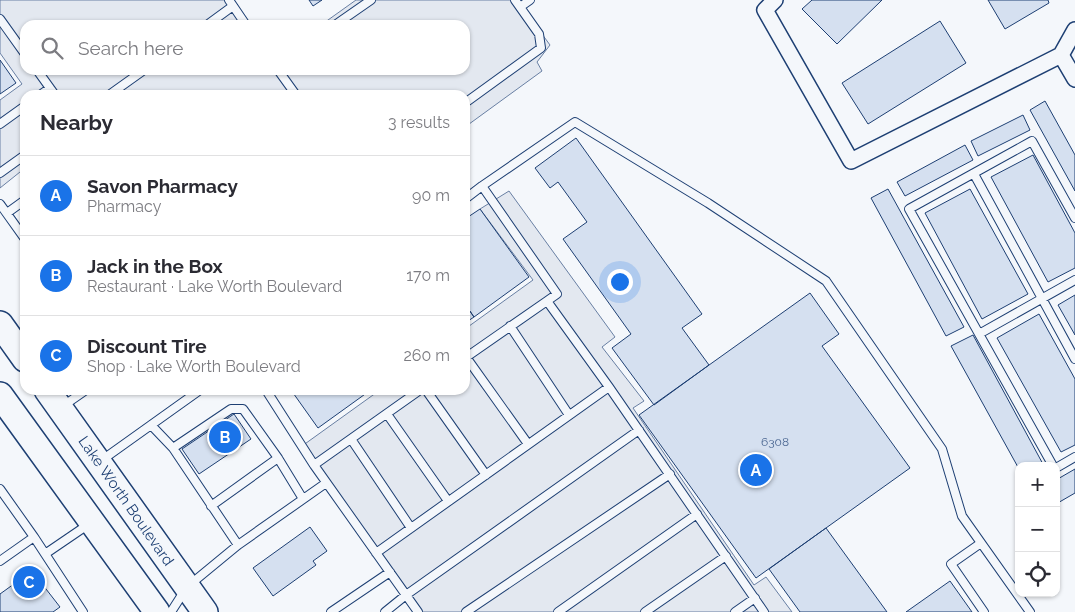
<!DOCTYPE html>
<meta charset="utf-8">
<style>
:root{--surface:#fff;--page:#f2f2f3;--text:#2b2b33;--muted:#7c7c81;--line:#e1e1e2;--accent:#1a73e8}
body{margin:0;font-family:Raleway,sans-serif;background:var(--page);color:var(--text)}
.controls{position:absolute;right:15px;bottom:15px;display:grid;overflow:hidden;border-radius:10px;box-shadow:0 1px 4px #0004}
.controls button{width:45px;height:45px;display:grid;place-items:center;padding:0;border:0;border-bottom:1px solid var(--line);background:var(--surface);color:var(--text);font:25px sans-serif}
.you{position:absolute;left:619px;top:281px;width:18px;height:18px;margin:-12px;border:4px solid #fff;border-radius:50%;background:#1a73e8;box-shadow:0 0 0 8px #1a73e833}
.badge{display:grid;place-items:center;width:32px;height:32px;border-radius:50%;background:var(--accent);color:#fff;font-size:16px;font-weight:700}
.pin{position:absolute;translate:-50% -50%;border:2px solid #fff;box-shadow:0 1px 5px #0006}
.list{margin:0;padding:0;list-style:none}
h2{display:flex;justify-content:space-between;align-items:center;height:65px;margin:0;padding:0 20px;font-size:21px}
h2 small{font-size:16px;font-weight:400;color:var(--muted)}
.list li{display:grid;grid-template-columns:32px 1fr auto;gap:15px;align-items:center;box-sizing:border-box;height:80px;padding:0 20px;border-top:1px solid var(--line)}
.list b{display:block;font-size:19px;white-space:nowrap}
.list p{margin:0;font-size:16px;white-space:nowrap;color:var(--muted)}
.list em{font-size:16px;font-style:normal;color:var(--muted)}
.icon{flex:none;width:28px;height:28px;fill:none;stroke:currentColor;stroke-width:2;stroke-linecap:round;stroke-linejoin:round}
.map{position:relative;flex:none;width:1075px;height:612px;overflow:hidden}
.search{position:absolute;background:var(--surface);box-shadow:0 1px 4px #0004;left:20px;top:20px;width:450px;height:55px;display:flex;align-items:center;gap:12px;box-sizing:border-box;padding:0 18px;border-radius:15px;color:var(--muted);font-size:19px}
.panel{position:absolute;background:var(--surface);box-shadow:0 1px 4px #0004;left:20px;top:90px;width:450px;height:305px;border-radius:15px}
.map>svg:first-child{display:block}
.parking{fill:#e3e8f0;stroke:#687fa3}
.building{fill:#d5e0f0;stroke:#1d3f73}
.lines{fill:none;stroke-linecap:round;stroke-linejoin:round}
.service-casing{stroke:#1d3f73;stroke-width:10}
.minor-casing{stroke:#1d3f73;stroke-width:18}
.trunk-casing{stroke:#1d3f73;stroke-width:28}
.service{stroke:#f4f7fb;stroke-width:8}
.minor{stroke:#f4f7fb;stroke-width:15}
.trunk{stroke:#f4f7fb;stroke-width:25}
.labels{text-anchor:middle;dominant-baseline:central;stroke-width:4;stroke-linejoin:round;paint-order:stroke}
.number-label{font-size:12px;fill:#4b6792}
.street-label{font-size:15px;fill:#1d3f73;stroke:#f4f7fb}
</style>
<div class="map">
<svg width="1075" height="612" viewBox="0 0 1075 612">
<rect width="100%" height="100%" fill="#f4f7fb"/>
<path class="parking" d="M0 0H229L247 25H25V70H465V25H321L356 0H517L550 45 537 62 542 71 465 127V95H25V168L0 188V100L22 84 0 53Z
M509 191 615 337 602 347 644 401 633 408 754 585 766 577 792 612H419L302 446 380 390H465V329L533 280 480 209Z"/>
<path class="building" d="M309 0H322L313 6Z
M812 0H882L837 44 802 9Z
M988 0H1048L1049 3 1005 29Z
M940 21 966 63 868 124 842 83Z
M0 60 16 83 0 94Z
M1045 101 1075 155V191L1030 110Z
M1023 115 1030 130 978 156 971 141Z
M576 138 702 314 682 328 709 365 654 405 612 348 631 334 563 239 587 222 558 182 550 188 535 168Z
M965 145 973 160 905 196 897 182Z
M1033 155 1075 233V268L1048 282 991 177Z
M888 189 964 327 946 336 871 198Z
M970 189 1028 294 982 319 925 213Z
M480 209 529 277 474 317 465 304V219Z
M810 293 839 334 822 346 910 468 756 578 639 415Z
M1075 295V335L1058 305Z
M465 304 474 317 465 323Z
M1039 314 1075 379V445L1061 452 997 338Z
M973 335 1044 466H1019V469L951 346Z
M291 390H367L368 392 318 428Z
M234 414 251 439 199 474 182 449Z
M1075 469V493L1056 504V480Z
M310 527 327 551 313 561 316 565 273 596 253 568Z
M826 528 887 612H800L769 569Z
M32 571 60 607 53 612H0V594Z
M950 581 972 612H906Z"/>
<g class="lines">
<g class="service-casing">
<path id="service" d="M229 0 246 25
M520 7 530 0
M0 19 25 54
M207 25 233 6
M335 25 371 0
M37 70 55 95
M278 70 296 95
M40 95 50 88
M109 95 144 70
M465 103 541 48 539 34 515 0
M0 124 25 106
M0 173 25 155
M974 174 1075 359
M482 186 575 122 708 203 826 281 942 449 962 516 1030 612
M465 199 482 186 557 294 547 301
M0 204 25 239
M7 213 25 200
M510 326 569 415
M979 334 1075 280
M466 357 528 444
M465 358 547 301 609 387 764 612
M266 390 314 465
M426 390 486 475
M63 406 86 390
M387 414 448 501
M151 425 173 448
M351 439 411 528
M278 458 303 499
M102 460 200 390
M1053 466 909 209 1032 141 1075 218
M1056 468 1075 457
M0 489 34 537 0 561
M211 506 278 458 243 409H231L173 448 238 545
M34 537 83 612
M981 543 951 564 984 612
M376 553 609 387
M45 554 89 524
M171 612 187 587 238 545 326 483
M331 612 390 572
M385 612 406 595 639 430
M418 612 314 465 420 390
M466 612 670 474
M558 612 697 514
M645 612 726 556
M735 612 755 598"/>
</g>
<g class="minor-casing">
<path id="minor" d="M775 0 765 10 851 161 1061 55
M1075 30 1061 55 1075 79"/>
</g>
<g class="trunk-casing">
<path id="trunk" d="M0 324 25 359
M47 390 205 612
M0 395 157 612"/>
</g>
<use href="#service" class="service"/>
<use href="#minor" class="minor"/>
<use href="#trunk" class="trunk"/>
</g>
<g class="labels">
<g class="number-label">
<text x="775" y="442">6308</text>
</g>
<g class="street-label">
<text transform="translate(126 501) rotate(55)">Lake Worth Boulevard</text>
</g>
</g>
</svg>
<div class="controls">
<button>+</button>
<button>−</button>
<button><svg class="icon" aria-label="locate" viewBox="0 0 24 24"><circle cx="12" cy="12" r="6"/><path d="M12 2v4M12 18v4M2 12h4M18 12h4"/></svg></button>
</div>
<div class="you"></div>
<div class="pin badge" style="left:756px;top:470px">A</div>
<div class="pin badge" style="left:225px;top:437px">B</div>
<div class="pin badge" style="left:29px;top:582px">C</div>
<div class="search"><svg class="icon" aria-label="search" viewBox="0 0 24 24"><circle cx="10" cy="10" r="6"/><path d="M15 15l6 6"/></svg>Search here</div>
<section class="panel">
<h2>Nearby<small>3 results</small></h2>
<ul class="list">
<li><span class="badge">A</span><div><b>Savon Pharmacy</b><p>Pharmacy</p></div><em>90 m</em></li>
<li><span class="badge">B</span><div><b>Jack in the Box</b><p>Restaurant · Lake Worth Boulevard</p></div><em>170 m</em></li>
<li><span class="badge">C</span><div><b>Discount Tire</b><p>Shop · Lake Worth Boulevard</p></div><em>260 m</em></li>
</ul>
</section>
</div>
